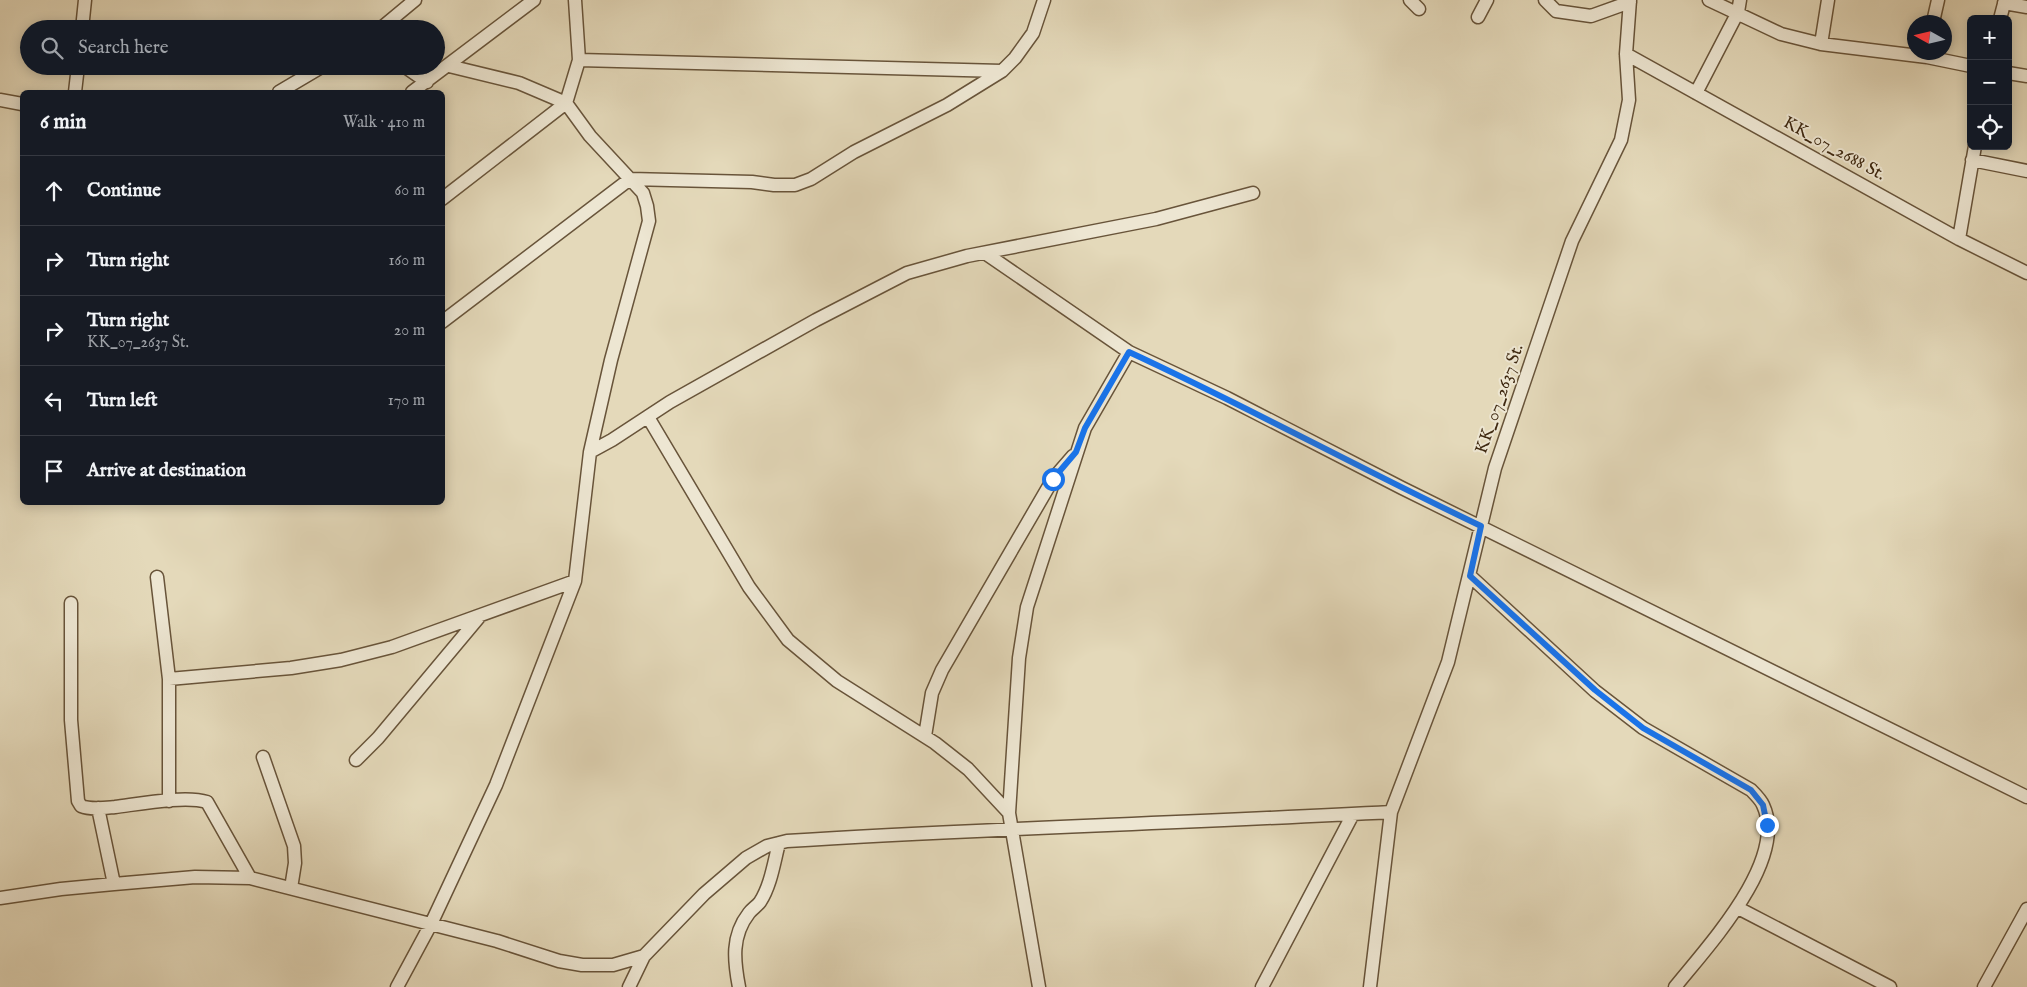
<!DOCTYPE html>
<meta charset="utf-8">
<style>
:root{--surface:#171b24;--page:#242831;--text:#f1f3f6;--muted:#9ea1a6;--line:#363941}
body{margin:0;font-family:"IM FELL English",serif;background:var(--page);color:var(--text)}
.controls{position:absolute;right:15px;top:15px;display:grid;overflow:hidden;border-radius:8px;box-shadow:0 2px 12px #0003}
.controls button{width:45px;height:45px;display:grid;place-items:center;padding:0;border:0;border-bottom:1px solid var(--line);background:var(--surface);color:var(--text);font:25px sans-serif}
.compass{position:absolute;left:1907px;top:15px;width:45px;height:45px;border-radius:50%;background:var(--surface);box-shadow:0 2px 12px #0003;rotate:278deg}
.stop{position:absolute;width:15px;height:15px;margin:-11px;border:4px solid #1a73e8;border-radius:50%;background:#fff}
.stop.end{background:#1a73e8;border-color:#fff;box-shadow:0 1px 5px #0008}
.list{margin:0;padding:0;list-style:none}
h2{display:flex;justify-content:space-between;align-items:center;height:65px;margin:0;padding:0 20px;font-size:21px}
h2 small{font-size:16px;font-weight:400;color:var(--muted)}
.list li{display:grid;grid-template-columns:32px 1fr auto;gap:15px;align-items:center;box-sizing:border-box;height:70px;padding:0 20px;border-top:1px solid var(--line)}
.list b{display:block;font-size:19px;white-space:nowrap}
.list p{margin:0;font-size:16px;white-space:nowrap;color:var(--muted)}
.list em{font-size:16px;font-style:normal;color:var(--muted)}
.icon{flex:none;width:28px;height:28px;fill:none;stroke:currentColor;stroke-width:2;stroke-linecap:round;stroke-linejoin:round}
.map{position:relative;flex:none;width:2027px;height:987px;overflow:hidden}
.search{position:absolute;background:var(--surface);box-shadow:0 2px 12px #0003;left:20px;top:20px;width:425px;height:55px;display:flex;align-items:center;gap:12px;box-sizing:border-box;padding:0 18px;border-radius:28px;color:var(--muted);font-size:19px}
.panel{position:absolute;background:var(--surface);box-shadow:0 2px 12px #0003;left:20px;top:90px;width:425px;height:415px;border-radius:8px}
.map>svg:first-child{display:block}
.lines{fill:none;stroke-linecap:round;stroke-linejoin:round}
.street-casing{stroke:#68543a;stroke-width:15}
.street{stroke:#ede6d2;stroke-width:12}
.route{stroke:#1a73e8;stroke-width:6}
.labels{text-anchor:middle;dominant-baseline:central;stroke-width:4;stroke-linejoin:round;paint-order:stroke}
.street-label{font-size:18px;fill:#3e2810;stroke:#ede6d2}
</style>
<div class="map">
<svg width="2027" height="987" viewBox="0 0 2027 987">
<rect width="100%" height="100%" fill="#e4d9ba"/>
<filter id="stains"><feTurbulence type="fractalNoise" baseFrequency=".004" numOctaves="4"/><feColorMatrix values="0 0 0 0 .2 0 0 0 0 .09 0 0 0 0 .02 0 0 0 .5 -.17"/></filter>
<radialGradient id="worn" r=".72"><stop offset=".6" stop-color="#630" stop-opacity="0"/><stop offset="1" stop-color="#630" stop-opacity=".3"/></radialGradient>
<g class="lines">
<g class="street-casing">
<path id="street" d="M1410 0 1419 9
M1545 0 1556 11 1591 16 1630 2
M1709 0 1781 34 1821 44 1927 57 1971 66
M2004 3 2027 7
M1478 17 1487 0
M2000 19 2005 0
M1933 22 1938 0
M82 29 85 0
M380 29 415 0
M1821 44 1828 0
M1626 54 1959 239 2027 273
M579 60 1002 71
M404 66 427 82
M449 66 519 83 566 103 590 136 643 193 647 206 649 221 611 360 590 452
M2008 73 2027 76
M75 92 78 66
M279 92 323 66
M412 92 534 0
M1696 93 1738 12 1740 0
M0 100 22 104
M1972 160 2027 171
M442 199 566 103 579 60 575 0
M1959 239 1975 146
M985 253 1129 352 1227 398 1402 488 2027 797
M442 322 630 179 752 182 774 185H795L811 179 854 152 947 105 1002 71 1015 58 1033 33 1044 0
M648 417 749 587 788 640 837 681 935 743 968 769 1009 813
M1470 576 1595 691 1643 728 1751 790C1755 794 1761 800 1763 805 1789 860 1707 947 1675 987
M157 577 169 679V801
M71 603V720L78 801 81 806C91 810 104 808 115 807 139 804 186 795 207 802L250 878
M169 679 291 668 341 660 392 647 575 581
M925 736 932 693 942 670 1053 479 1073 456
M263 757 294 846 295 863 291 888
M356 760 378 738 480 616
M98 808 114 884
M0 898 61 889 114 884 195 877 250 878 497 941 559 961 582 965H613L644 956
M1738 908 1890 987
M397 987 431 924 496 785 575 581 590 452 612 440 670 402 816 320 907 273 967 256 1156 219 1253 193
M629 987 644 956 704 894 746 858 767 846 787 841C988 828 1190 823 1391 812
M739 987C734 961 731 936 749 913 752 909 757 906 760 902 771 885 774 862 779 843
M1039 987 1009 813 1019 658 1027 607 1085 428 1129 352
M1262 987 1353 814
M1370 987 1391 812 1448 662 1495 468 1572 241 1621 140 1629 100 1626 54 1630 0
M1984 987 2027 909"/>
</g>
<use href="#street" class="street"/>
</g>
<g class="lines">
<path class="route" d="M1053 479 1076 452 1085 428 1129 352C1248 407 1363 470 1481 526L1470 576 1595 690 1643 728 1751 790 1763 805 1767 825"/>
</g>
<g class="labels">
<g class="street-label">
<text transform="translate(1834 149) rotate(29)">KK_07_2688 St.</text>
<text transform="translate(1500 399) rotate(-71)">KK_07_2637 St.</text>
</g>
</g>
<rect width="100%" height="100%" filter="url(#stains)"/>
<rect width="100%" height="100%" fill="url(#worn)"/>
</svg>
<div class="controls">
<button>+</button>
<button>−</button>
<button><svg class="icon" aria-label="locate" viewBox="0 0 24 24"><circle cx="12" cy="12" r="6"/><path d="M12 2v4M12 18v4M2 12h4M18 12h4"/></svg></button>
</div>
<svg class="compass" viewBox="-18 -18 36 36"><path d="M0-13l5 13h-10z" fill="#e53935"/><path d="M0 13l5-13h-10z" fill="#9ea1a6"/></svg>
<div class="stop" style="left:1053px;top:479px"></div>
<div class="stop end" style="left:1767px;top:825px"></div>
<div class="search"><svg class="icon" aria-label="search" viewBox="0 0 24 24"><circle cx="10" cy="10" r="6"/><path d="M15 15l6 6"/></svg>Search here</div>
<section class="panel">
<h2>6 min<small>Walk · 410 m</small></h2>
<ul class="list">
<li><svg class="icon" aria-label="ahead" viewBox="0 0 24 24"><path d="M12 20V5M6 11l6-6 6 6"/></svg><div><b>Continue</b></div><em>60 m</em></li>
<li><svg class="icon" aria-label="right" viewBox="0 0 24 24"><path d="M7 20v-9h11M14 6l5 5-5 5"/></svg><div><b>Turn right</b></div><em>160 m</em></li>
<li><svg class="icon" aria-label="right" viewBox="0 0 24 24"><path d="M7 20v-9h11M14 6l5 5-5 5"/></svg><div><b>Turn right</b><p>KK_07_2637 St.</p></div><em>20 m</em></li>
<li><svg class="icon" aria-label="left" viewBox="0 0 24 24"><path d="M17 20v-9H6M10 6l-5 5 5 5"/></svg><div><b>Turn left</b></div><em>170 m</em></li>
<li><svg class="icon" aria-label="arrive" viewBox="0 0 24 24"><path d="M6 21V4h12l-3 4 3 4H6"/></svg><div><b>Arrive at destination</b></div></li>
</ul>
</section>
</div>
